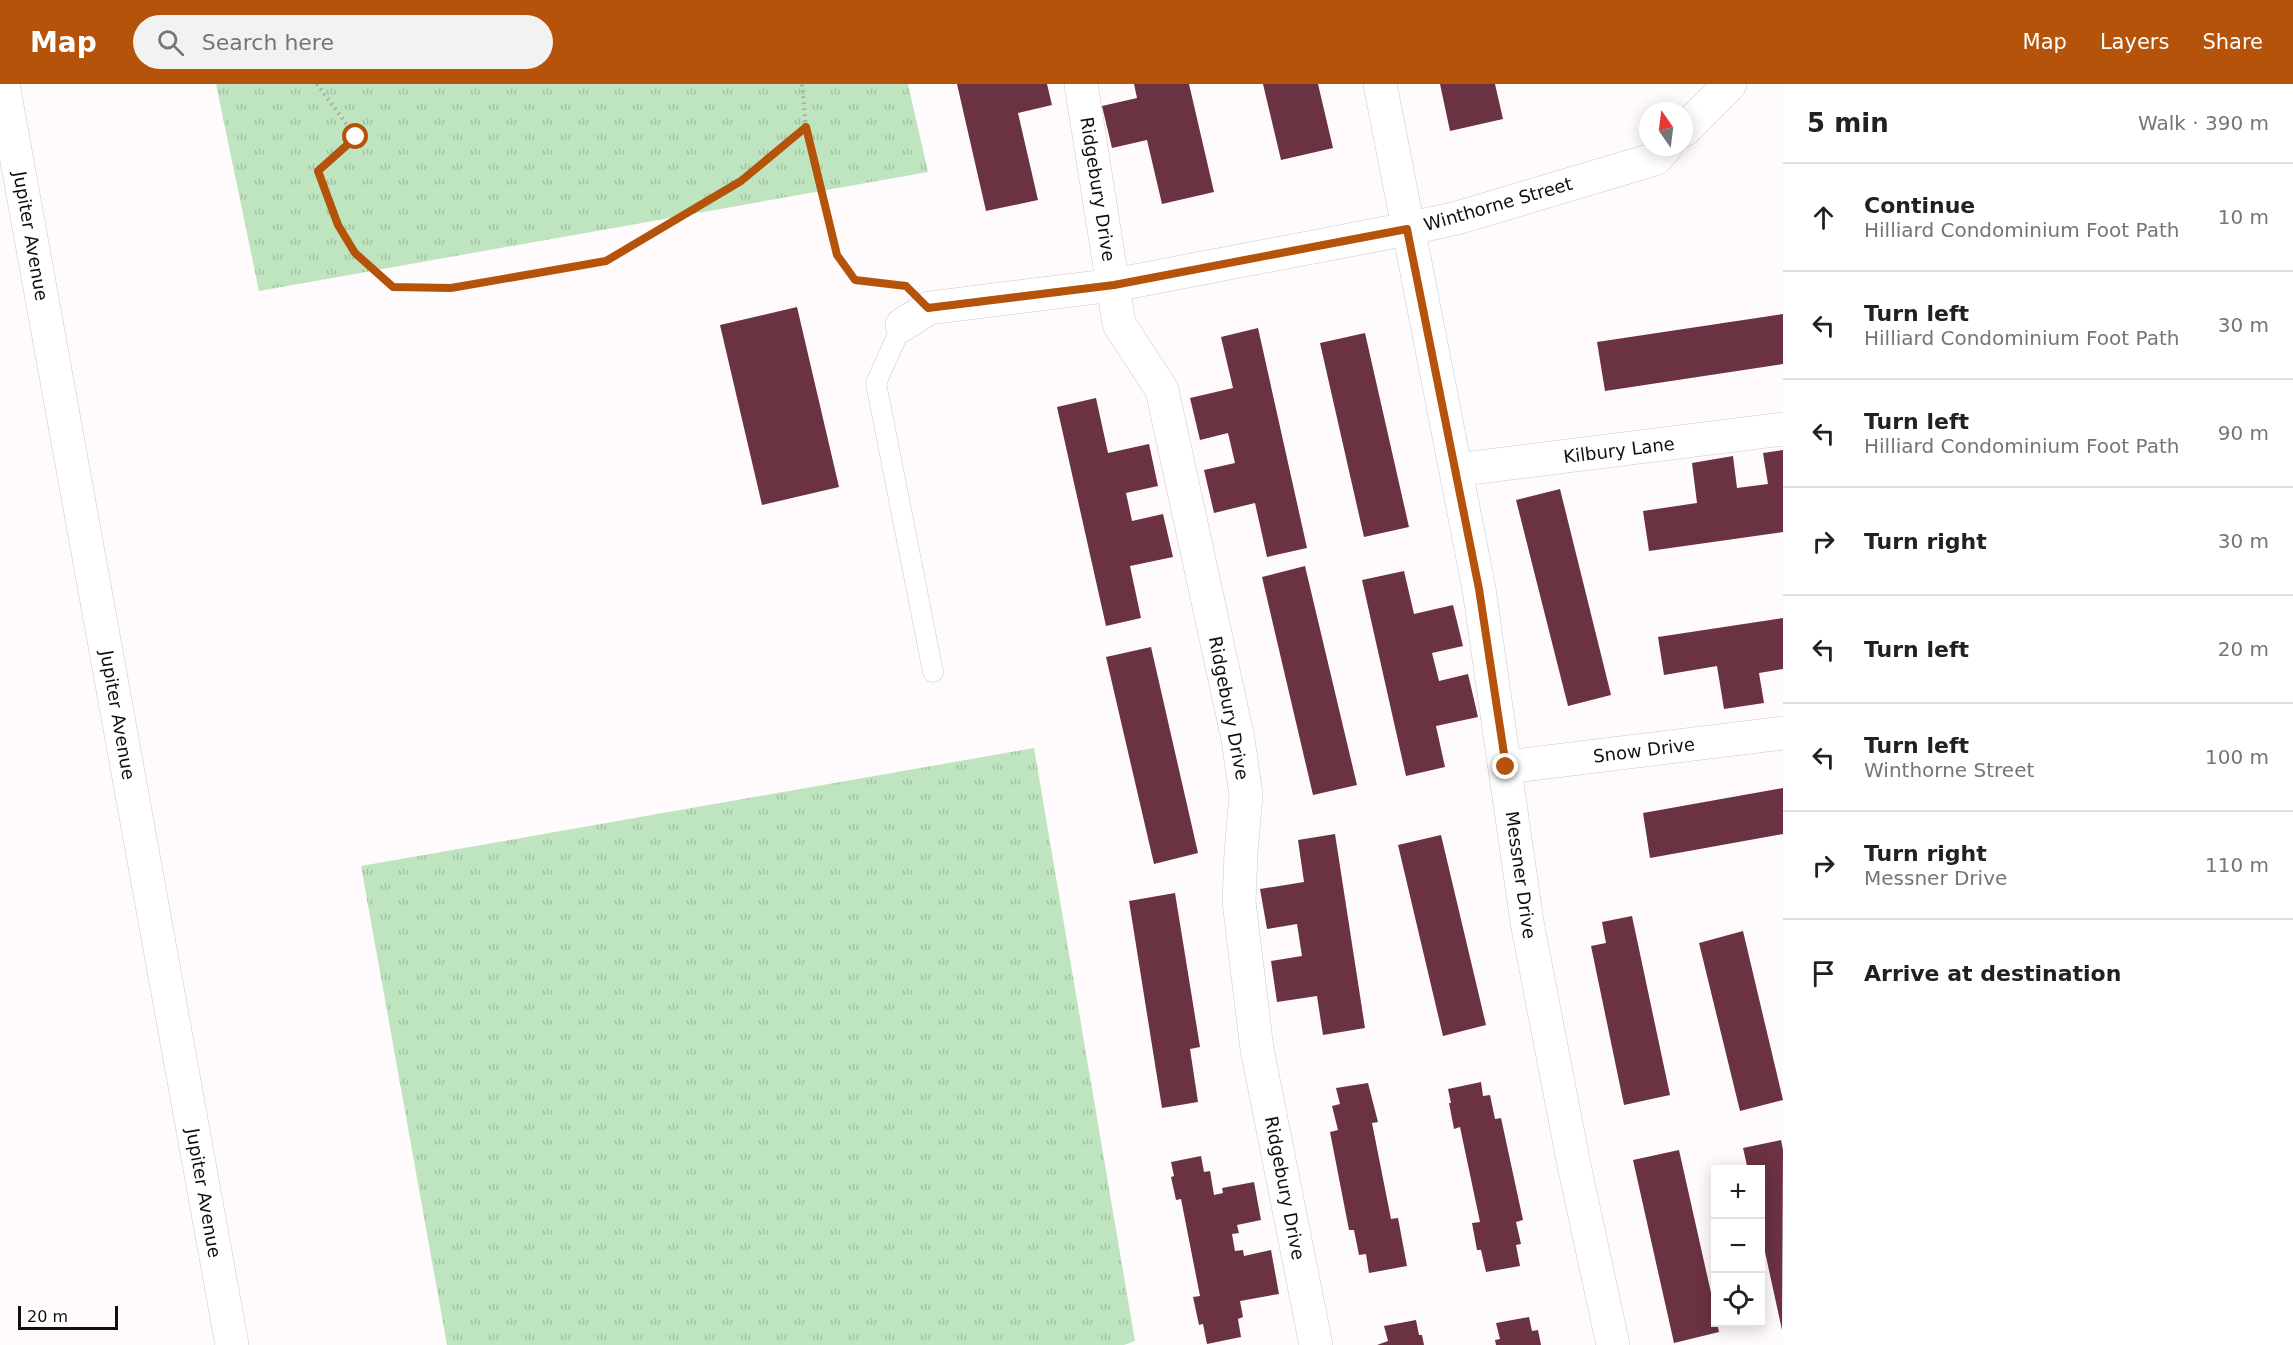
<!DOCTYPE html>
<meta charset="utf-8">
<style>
:root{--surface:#fff;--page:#f2f2f2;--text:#202124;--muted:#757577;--line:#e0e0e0;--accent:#b45309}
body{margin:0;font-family:"DejaVu Sans",sans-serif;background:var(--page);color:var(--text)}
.controls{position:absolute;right:18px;bottom:18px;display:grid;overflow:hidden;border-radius:0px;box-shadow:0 3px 15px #0003}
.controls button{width:54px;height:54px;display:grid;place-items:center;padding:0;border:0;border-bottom:2px solid var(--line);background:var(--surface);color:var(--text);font:30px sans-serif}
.compass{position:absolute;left:1639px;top:18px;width:54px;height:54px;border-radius:50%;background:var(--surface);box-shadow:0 3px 15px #0003;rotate:346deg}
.scale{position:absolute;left:18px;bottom:15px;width:100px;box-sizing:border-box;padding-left:6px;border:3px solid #120e0f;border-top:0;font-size:16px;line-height:21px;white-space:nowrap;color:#120e0f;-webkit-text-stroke:4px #fff;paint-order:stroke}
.stop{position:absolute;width:18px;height:18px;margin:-14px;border:4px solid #b45309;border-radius:50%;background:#fff}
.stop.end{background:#b45309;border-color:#fff;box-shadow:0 2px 6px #0008}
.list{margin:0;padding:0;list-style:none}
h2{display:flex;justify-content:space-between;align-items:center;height:78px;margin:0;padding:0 24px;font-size:26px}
h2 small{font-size:20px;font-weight:400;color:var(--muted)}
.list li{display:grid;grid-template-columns:39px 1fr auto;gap:18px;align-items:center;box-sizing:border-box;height:108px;padding:0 24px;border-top:2px solid var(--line)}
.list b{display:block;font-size:22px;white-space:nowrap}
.list p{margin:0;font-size:20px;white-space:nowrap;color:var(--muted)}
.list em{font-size:20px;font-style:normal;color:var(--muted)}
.icon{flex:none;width:33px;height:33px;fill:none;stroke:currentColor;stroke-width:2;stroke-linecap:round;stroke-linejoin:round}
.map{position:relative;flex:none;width:1783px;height:1261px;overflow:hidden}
header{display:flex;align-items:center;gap:36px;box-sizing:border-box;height:84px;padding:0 30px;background:var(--accent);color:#fff}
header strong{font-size:28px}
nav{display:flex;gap:33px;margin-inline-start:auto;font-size:21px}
.search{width:420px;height:54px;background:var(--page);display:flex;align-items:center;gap:15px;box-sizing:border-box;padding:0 21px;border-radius:33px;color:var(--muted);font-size:22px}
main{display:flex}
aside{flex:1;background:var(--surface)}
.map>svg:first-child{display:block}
.park{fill:url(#park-tufts)}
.building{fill:#6b3242}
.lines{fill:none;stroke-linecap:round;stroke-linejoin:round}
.lane-casing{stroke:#d0c6c8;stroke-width:21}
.street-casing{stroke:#d0c6c8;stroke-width:34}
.path{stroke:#a9a4a5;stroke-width:4;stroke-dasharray:1.5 4.5;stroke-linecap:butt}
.lane{stroke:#fff;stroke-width:20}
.street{stroke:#fff;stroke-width:33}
.route{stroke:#b45309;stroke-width:8}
.labels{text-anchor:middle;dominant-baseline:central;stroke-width:6;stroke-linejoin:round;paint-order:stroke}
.street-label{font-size:18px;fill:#120e0f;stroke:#fff}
</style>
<header>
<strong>Map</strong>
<div class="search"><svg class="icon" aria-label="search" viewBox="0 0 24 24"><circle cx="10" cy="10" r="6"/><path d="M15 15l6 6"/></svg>Search here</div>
<nav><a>Map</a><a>Layers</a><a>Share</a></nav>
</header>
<main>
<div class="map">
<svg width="1783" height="1261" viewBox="0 0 1783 1261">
<defs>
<pattern id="park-tufts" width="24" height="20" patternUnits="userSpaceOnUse" patternTransform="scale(1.5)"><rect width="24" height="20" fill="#bfe4c0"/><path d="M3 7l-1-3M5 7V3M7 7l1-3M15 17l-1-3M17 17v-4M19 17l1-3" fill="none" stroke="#a3c2a4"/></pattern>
</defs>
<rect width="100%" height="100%" fill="#fffafb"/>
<path class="park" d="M216 0H908L928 88 259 207Z
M1034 664 1135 1257 1124 1261H447L361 782Z"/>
<path class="building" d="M957 0H1047L1052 21 1018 29 1038 116 986 127Z
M1134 0H1189L1214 108 1162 120 1147 56 1112 64 1102 22 1137 14Z
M1263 0H1318L1333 64 1281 76Z
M1440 0H1495L1503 35 1450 47Z
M797 223 839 403 762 421 720 241Z
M1783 230V280L1605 307 1597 258Z
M1258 244 1307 464 1267 473 1255 419 1214 429 1204 386 1235 379 1228 349 1200 356 1190 314 1233 304 1221 253Z
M1365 249 1409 443 1364 453 1320 259Z
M1096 314 1108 369 1149 360 1158 402 1126 409 1132 437 1163 430 1173 473 1130 482 1141 534 1106 542 1057 323Z
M1783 366V448L1649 467 1643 427 1697 419 1692 379 1733 372 1737 404 1768 400 1763 369Z
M1560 405 1611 611 1568 622 1516 416Z
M1305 482 1357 701 1313 711 1262 493Z
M1404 487 1414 530 1453 521 1463 562 1432 569 1439 597 1468 590 1478 633 1436 642 1445 683 1406 692 1362 496Z
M1783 534V585L1759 589 1764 619 1724 625 1717 582 1664 591 1658 553Z
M1151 563 1198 769 1154 780 1106 573Z
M1783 704V750L1650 774 1643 729Z
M1335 750 1365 944 1323 951 1317 912 1277 918 1271 877 1302 872 1297 840 1267 845 1260 805 1304 798 1298 756Z
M1441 751 1486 941 1443 952 1398 761Z
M1175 809 1200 963 1190 965 1198 1018 1162 1024 1129 817Z
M1632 832 1670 1011 1624 1021 1591 862 1606 859 1602 838Z
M1743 847 1783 1016 1740 1027 1699 859Z
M1481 998 1483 1012 1490 1011 1495 1035 1501 1034 1523 1136 1516 1138 1521 1160 1516 1161 1520 1182 1486 1188 1481 1166H1477L1472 1139 1480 1138 1460 1043 1454 1045 1449 1019H1451L1448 1005Z
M1368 999 1378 1038 1372 1039 1391 1135 1398 1134 1407 1182 1369 1189 1366 1170 1359 1171 1354 1146H1349L1330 1048 1338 1046 1332 1022 1340 1020 1336 1004Z
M1781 1056 1783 1066 1782 1246 1760 1145V1086H1748L1743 1064Z
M1679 1066 1716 1231V1238H1717L1719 1248 1674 1259 1633 1076Z
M1201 1072 1204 1088 1210 1087 1214 1111 1223 1109 1222 1104 1254 1098 1261 1136 1237 1141 1239 1149 1232 1150 1235 1167 1243 1166 1244 1172 1271 1166 1279 1210 1240 1217 1243 1233 1238 1235 1241 1253 1207 1260 1203 1240 1199 1241 1193 1213 1200 1212 1181 1115 1176 1116 1171 1093 1174 1092 1171 1078Z
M1529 1233 1532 1247 1538 1246 1541 1261H1496L1495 1256 1500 1255 1496 1239Z
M1416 1236 1419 1251H1422L1424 1261H1377L1388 1257 1384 1242Z"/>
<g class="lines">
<g class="lane-casing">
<path id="lane" d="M902 241 876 299 933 588"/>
</g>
<g class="street-casing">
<path id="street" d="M3 0 232 1261
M1081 0 1119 240 1162 306 1238 655 1246 711 1241 768 1239 818 1257 965 1316 1261
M1380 0 1479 505 1527 838 1574 1081 1613 1261
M1684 46 1730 0
M902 241 929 224 1114 201 1407 145 1457 134 1655 75 1666 63
M1456 386 1783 345
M1506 683 1783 649"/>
</g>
<path class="path" d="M317 0 356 53 318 87 338 141 355 169 393 203 451 204 606 177 741 97 806 43 802 0
M806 43 836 171 855 196 901 202"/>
<use href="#lane" class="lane"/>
<use href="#street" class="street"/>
</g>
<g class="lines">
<path class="route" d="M356 53 318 87 338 141 355 169 393 203 451 204 606 177 741 97 806 43 837 171 855 196 906 202 928 224 1114 201 1407 145 1479 505 1506 683"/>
</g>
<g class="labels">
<g class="street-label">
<text transform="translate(1098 105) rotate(81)">Ridgebury Drive</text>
<text transform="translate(1498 120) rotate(-16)">Winthorne Street</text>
<text transform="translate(31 152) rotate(80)">Jupiter Avenue</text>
<text transform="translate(1619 366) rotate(-7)">Kilbury Lane</text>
<text transform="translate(1229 624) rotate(79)">Ridgebury Drive</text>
<text transform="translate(118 631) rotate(80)">Jupiter Avenue</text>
<text transform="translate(1644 666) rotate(-7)">Snow Drive</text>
<text transform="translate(1521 791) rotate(82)">Messner Drive</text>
<text transform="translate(1285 1104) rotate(79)">Ridgebury Drive</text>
<text transform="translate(204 1109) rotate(80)">Jupiter Avenue</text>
</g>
</g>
</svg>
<div class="controls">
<button>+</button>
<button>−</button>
<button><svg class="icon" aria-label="locate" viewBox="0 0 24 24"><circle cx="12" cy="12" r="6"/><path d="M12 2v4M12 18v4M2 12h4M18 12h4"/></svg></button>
</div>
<svg class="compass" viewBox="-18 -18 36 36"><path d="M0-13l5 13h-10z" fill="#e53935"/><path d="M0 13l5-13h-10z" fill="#757577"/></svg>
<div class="scale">20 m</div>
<div class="stop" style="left:356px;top:53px"></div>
<div class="stop end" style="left:1506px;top:683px"></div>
</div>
<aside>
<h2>5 min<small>Walk · 390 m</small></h2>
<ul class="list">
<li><svg class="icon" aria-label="ahead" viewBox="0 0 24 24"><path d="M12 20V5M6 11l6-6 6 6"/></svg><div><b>Continue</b><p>Hilliard Condominium Foot Path</p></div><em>10 m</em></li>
<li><svg class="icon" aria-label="left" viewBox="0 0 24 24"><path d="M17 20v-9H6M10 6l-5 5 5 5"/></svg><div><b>Turn left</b><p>Hilliard Condominium Foot Path</p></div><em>30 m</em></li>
<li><svg class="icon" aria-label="left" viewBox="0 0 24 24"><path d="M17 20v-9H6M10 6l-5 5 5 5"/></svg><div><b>Turn left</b><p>Hilliard Condominium Foot Path</p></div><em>90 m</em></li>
<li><svg class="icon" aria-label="right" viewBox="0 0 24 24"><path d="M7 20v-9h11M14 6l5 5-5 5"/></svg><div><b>Turn right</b></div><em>30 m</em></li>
<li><svg class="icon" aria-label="left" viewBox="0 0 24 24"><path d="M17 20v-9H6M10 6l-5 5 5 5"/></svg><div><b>Turn left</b></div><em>20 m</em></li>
<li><svg class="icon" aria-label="left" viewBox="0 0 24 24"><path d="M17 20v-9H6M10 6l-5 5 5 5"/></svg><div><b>Turn left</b><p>Winthorne Street</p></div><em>100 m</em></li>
<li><svg class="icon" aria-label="right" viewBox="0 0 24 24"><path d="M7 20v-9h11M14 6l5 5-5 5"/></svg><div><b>Turn right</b><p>Messner Drive</p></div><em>110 m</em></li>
<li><svg class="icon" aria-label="arrive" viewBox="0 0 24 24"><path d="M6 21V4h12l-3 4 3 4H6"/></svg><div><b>Arrive at destination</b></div></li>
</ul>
</aside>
</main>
